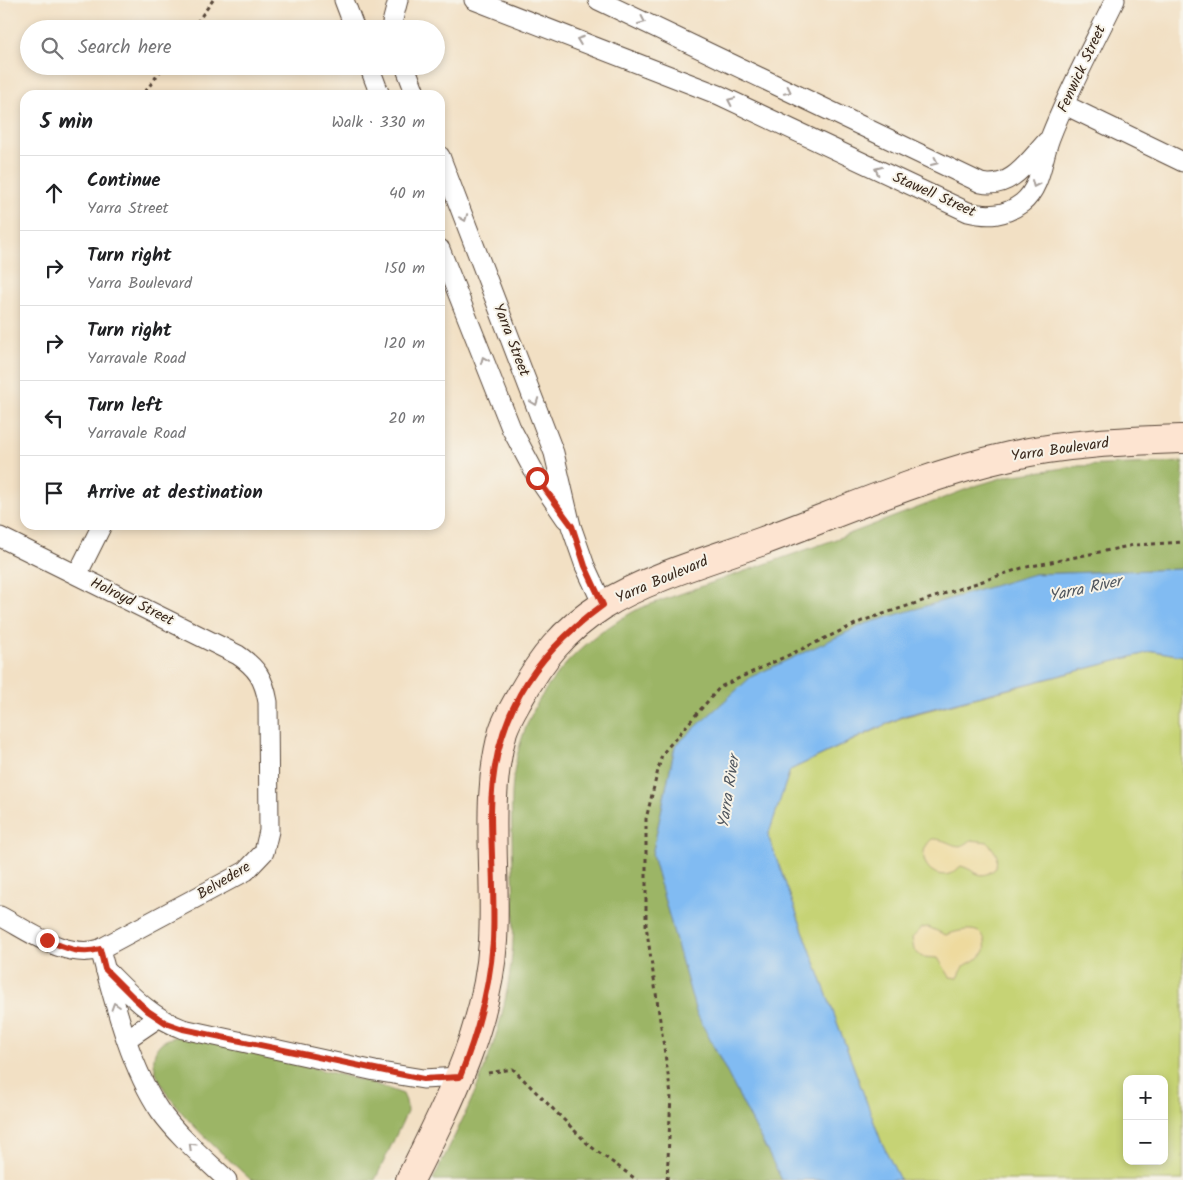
<!DOCTYPE html>
<meta charset="utf-8">
<style>
:root{--surface:#fff;--page:#f6f6f6;--text:#202124;--muted:#757577;--line:#e0e0e0}
body{margin:0;font-family:Kalam,sans-serif;background:var(--page);color:var(--text)}
.controls{position:absolute;right:15px;bottom:15px;display:grid;overflow:hidden;border-radius:10px;box-shadow:0 2px 8px #0003}
.controls button{width:45px;height:45px;display:grid;place-items:center;padding:0;border:0;border-bottom:1px solid var(--line);background:var(--surface);color:var(--text);font:25px sans-serif}
.stop{position:absolute;width:15px;height:15px;margin:-11px;border:4px solid #c8321e;border-radius:50%;background:#fff}
.stop.end{background:#c8321e;border-color:#fff;box-shadow:0 1px 5px #0008}
.list{margin:0;padding:0;list-style:none}
h2{display:flex;justify-content:space-between;align-items:center;height:65px;margin:0;padding:0 20px;font-size:21px}
h2 small{font-size:16px;font-weight:400;color:var(--muted)}
.list li{display:grid;grid-template-columns:32px 1fr auto;gap:15px;align-items:center;box-sizing:border-box;height:75px;padding:0 20px;border-top:1px solid var(--line)}
.list b{display:block;font-size:19px;white-space:nowrap}
.list p{margin:0;font-size:16px;white-space:nowrap;color:var(--muted)}
.list em{font-size:16px;font-style:normal;color:var(--muted)}
.icon{flex:none;width:28px;height:28px;fill:none;stroke:currentColor;stroke-width:2;stroke-linecap:round;stroke-linejoin:round}
.map{position:relative;flex:none;width:1183px;height:1180px;overflow:hidden}
.search{position:absolute;background:var(--surface);box-shadow:0 2px 8px #0003;left:20px;top:20px;width:425px;height:55px;display:flex;align-items:center;gap:12px;box-sizing:border-box;padding:0 18px;border-radius:28px;color:var(--muted);font-size:19px}
.panel{position:absolute;background:var(--surface);box-shadow:0 2px 8px #0003;left:20px;top:90px;width:425px;height:440px;border-radius:15px}
.map>svg:first-child{display:block}
.green{fill:#c6d375;stroke:#807e4a;fill-rule:evenodd}
.forest{fill:#9cb566;stroke:#6c7042}
.sand{fill:#eeda9e;stroke:#94825e}
.water{fill:#81bbf2;stroke:#5e7288}
.lines{fill:none;stroke-linecap:round;stroke-linejoin:round}
.street-casing{stroke:#564537;stroke-width:21}
.secondary-casing{stroke:#564537;stroke-width:30}
.path{stroke:#564537;stroke-width:3;stroke-dasharray:4 4;stroke-linecap:butt}
.street{stroke:#fff;stroke-width:19}
.secondary{stroke:#fde4d1;stroke-width:28}
.oneway{stroke:#a79f9a}
.route{stroke:#c8321e;stroke-width:6}
.labels{text-anchor:middle;dominant-baseline:central;stroke-width:4;stroke-linejoin:round;paint-order:stroke}
.street-label{font-size:15px;fill:#3b2a1e;stroke:#f7f3e8}
.water-label{font-size:16px;font-style:italic;fill:#50565e;stroke:#f7f3e8}
</style>
<div class="map">
<svg width="1183" height="1180" viewBox="0 0 1183 1180">
<rect width="100%" height="100%" fill="#f7f3e8"/>
<filter id="ink" filterUnits="userSpaceOnUse"><feTurbulence type="fractalNoise" baseFrequency=".02" numOctaves="2"/><feDisplacementMap in="SourceGraphic" scale="10" xChannelSelector="R" yChannelSelector="G"/><feConvolveMatrix kernelMatrix="1 2 1 2 8 2 1 2 1" color-interpolation-filters="sRGB"/></filter>
<filter id="wash" filterUnits="userSpaceOnUse"><feTurbulence type="fractalNoise" baseFrequency=".0096" numOctaves="4" result="noise"/><feDisplacementMap in="SourceGraphic" scale="20" xChannelSelector="R" yChannelSelector="G"/><feGaussianBlur stdDeviation="1.12" result="paint"/><feColorMatrix in="noise" values="0 0 0 0 0 0 0 0 0 0 0 0 0 0 0 0 0 1.4 0 .05"/><feComposite in="paint" operator="in"/></filter>
<g filter="url(#wash)">
<rect width="100%" height="100%" fill="#f2e0c4"/>
<path class="green" d="M1154 651 1183 656V1180H900L881 1141 768 836 790 770 903 717ZM1127 1079H1164V1161H1127Z"/>
<path class="forest" d="M1183 462V569L1034 574 675 746 652 855 696 1012 782 1180H433C465 1115 498 1052 509 979 519 918 510 856 512 794 516 708 567 647 640 608L828 542 975 486 1008 476 1078 466Z
M185 1035 372 1083 403 1094 406 1101 407 1112 375 1180H251C230 1159 128 1078 160 1044 166 1038 177 1037 185 1035Z"/>
<path class="sand" d="M932 839C950 838 956 854 971 840L988 842 997 855 996 868C979 882 978 871 961 866 958 868 955 872 952 873 932 882 912 856 932 839Z
M928 927 946 935C962 929 989 923 985 951L979 958 964 966 958 978 950 977 938 958 922 957 914 950 912 938 922 928Z"/>
<path class="water" d="M1183 569V656L1154 651 903 716 790 770 768 836 881 1141 900 1180H782L696 1012 652 855 675 746 751 677 865 624 1034 574Z"/>
</g>
<g filter="url(#ink)">
<g class="lines">
<g class="street-casing">
<path id="street" d="M344 0 355 29
M474 0 719 95 968 212C988 217 1005 216 1022 203 1041 188 1042 159 1050 138 1068 91 1093 45 1115 0
M598 0 981 183C1011 190 1029 160 1047 141
M392 29V23L398 0
M369 66 380 95
M405 66 416 95
M1065 105 1183 162
M440 156 554 453 571 526 585 566 603 605
M440 249 511 428 537 477 566 519
M0 537 238 655C257 668 264 679 268 702L269 831 264 852 246 871 100 949
M77 575 102 525
M0 916C29 931 66 960 100 949 114 1001 130 1067 160 1111 179 1137 204 1158 227 1180
M105 969C129 993 150 1017 183 1029L375 1071 423 1079 460 1077
M127 1039 158 1018"/>
</g>
<g class="secondary-casing">
<path id="secondary" d="M410 1180C448 1104 488 1028 493 941 497 870 484 800 503 731 507 719 514 708 520 697 542 658 563 631 602 606 646 578 713 559 763 541 844 511 925 475 1010 456 1066 443 1126 441 1183 439"/>
</g>
<path class="path" d="M192 29 213 0
M145 92 164 66
M488 1073 513 1069 590 1146 637 1180
M667 1180 671 1095 646 925V819L662 754 720 687 862 621 1022 568 1134 545 1183 542"/>
<use href="#street" class="street"/>
<use href="#secondary" class="secondary"/>
</g>
<defs><path id="oneway-chevron" d="M-2-3.5L2.5 0L-2 3.5" fill="none" stroke-width="1.6" stroke-linecap="round" stroke-linejoin="round" transform="scale(1.25)"/></defs>
<g class="oneway">
<use href="#oneway-chevron" transform="translate(642 21) rotate(25)"/>
<use href="#oneway-chevron" transform="translate(580 40) rotate(-159)"/>
<use href="#oneway-chevron" transform="translate(788 91) rotate(26)"/>
<use href="#oneway-chevron" transform="translate(731 101) rotate(-155)"/>
<use href="#oneway-chevron" transform="translate(935 162) rotate(25)"/>
<use href="#oneway-chevron" transform="translate(878 170) rotate(-155)"/>
<use href="#oneway-chevron" transform="translate(1035 184) rotate(114)"/>
<use href="#oneway-chevron" transform="translate(464 218) rotate(69)"/>
<use href="#oneway-chevron" transform="translate(484 360) rotate(-112)"/>
<use href="#oneway-chevron" transform="translate(535 402) rotate(69)"/>
<use href="#oneway-chevron" transform="translate(115 1006) rotate(-108)"/>
<use href="#oneway-chevron" transform="translate(192 1146) rotate(-136)"/>
</g>
</g>
<g class="lines" filter="url(#ink)">
<path class="route" d="M47 940C65 948 81 955 100 949L105 969 133 997 148 1011 166 1023 183 1029 423 1079 460 1077C477 1034 490 988 493 941 495 898 491 855 491 812 492 721 530 658 603 605L585 566 572 526 537 478"/>
</g>
<g class="labels">
<g class="street-label">
<text transform="translate(1082 69) rotate(-65)">Fenwick Street</text>
<text transform="translate(934 195) rotate(24)">Stawell Street</text>
<text transform="translate(511 340) rotate(69)">Yarra Street</text>
<text transform="translate(1060 450) rotate(-8)">Yarra Boulevard</text>
<text transform="translate(662 580) rotate(-23)">Yarra Boulevard</text>
<text transform="translate(132 602) rotate(26)">Holroyd Street</text>
<text transform="translate(224 881) rotate(-31)">Belvedere</text>
</g>
<g class="water-label">
<text transform="translate(1085 589) rotate(-12)">Yarra River</text>
<text transform="translate(729 792) rotate(-81)">Yarra River</text>
</g>
</g>
</svg>
<div class="controls">
<button>+</button>
<button>−</button>
</div>
<div class="stop" style="left:537px;top:478px"></div>
<div class="stop end" style="left:47px;top:940px"></div>
<div class="search"><svg class="icon" aria-label="search" viewBox="0 0 24 24"><circle cx="10" cy="10" r="6"/><path d="M15 15l6 6"/></svg>Search here</div>
<section class="panel">
<h2>5 min<small>Walk · 330 m</small></h2>
<ul class="list">
<li><svg class="icon" aria-label="ahead" viewBox="0 0 24 24"><path d="M12 20V5M6 11l6-6 6 6"/></svg><div><b>Continue</b><p>Yarra Street</p></div><em>40 m</em></li>
<li><svg class="icon" aria-label="right" viewBox="0 0 24 24"><path d="M7 20v-9h11M14 6l5 5-5 5"/></svg><div><b>Turn right</b><p>Yarra Boulevard</p></div><em>150 m</em></li>
<li><svg class="icon" aria-label="right" viewBox="0 0 24 24"><path d="M7 20v-9h11M14 6l5 5-5 5"/></svg><div><b>Turn right</b><p>Yarravale Road</p></div><em>120 m</em></li>
<li><svg class="icon" aria-label="left" viewBox="0 0 24 24"><path d="M17 20v-9H6M10 6l-5 5 5 5"/></svg><div><b>Turn left</b><p>Yarravale Road</p></div><em>20 m</em></li>
<li><svg class="icon" aria-label="arrive" viewBox="0 0 24 24"><path d="M6 21V4h12l-3 4 3 4H6"/></svg><div><b>Arrive at destination</b></div></li>
</ul>
</section>
</div>
